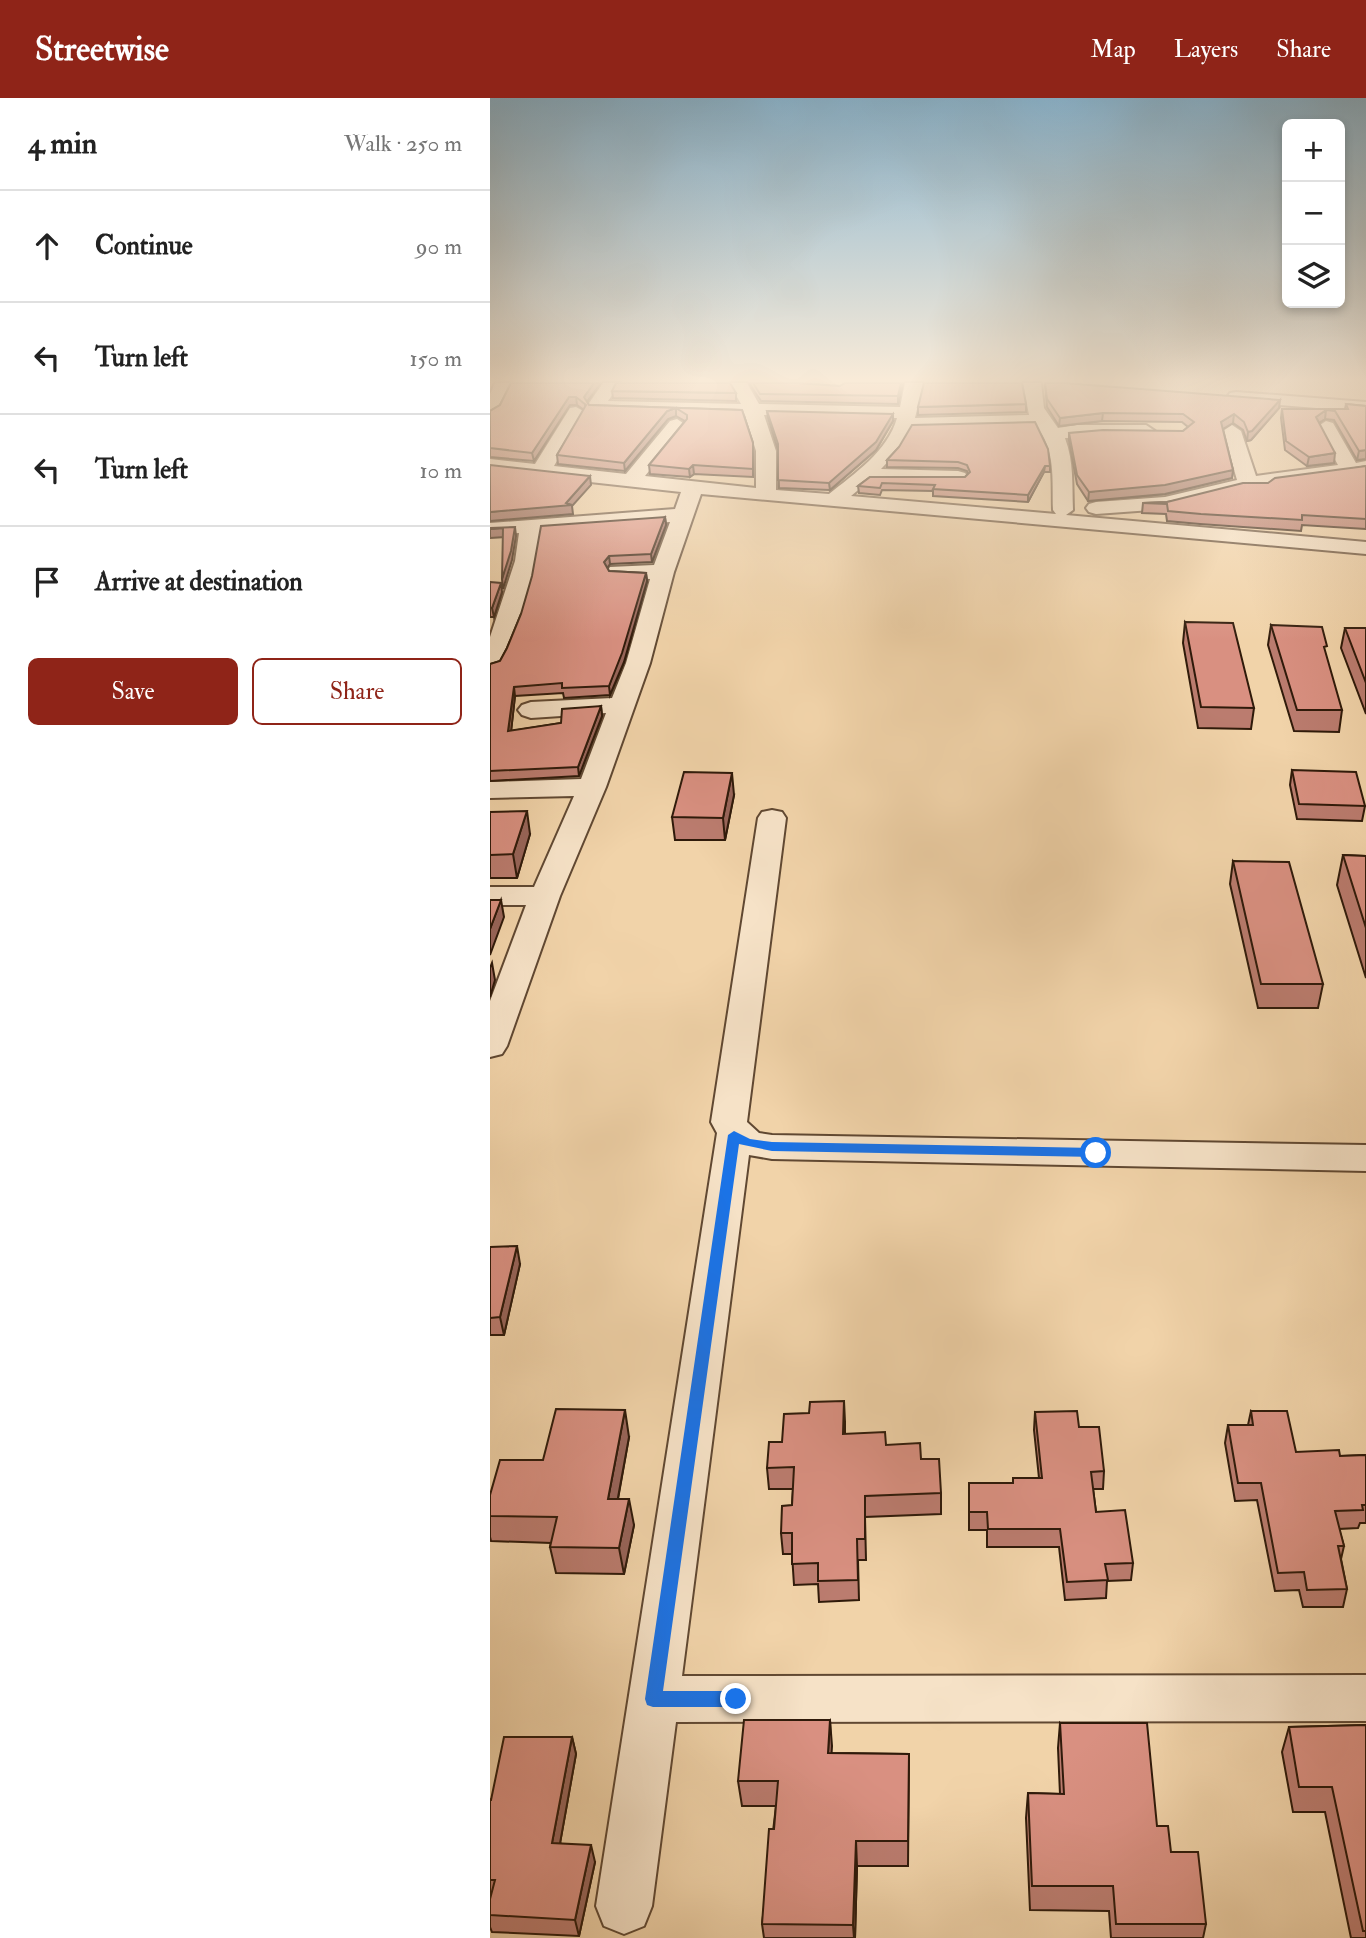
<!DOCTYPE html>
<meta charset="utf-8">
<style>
:root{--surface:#fff;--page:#f6f6f6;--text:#222;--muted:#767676;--line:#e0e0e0;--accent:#8f2418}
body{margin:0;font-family:"IM FELL Double Pica",serif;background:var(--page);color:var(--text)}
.controls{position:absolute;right:21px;top:21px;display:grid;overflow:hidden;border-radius:10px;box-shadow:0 4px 10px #0003}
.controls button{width:63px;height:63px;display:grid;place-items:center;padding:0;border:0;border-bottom:2px solid var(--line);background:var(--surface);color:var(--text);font:35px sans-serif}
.stop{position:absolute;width:21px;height:21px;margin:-16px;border:5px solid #1a73e8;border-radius:50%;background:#fff}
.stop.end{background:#1a73e8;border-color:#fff;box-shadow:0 2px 7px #0008}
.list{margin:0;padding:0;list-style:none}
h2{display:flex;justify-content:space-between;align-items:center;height:91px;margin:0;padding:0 28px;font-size:30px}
h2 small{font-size:23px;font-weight:400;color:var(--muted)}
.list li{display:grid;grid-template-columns:46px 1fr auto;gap:21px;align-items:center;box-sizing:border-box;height:112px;padding:0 28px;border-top:2px solid var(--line)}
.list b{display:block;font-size:26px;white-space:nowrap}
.list em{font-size:23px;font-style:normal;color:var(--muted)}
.actions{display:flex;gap:14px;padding:21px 28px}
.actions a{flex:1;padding:16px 0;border:2px solid var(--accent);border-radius:10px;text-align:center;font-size:24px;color:var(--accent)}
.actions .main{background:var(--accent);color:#fff}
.icon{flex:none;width:38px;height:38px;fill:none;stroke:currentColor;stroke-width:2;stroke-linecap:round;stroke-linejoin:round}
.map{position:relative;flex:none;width:876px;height:1840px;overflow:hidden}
header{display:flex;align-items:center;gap:42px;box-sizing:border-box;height:98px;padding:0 35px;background:var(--accent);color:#fff}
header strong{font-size:33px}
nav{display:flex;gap:38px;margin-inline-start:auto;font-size:24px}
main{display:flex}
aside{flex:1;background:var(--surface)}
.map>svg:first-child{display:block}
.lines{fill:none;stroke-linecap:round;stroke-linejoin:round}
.minor-casing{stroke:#604832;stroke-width:4}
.minor{fill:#f6e2c7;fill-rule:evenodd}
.wall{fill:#bb7c6f;stroke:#2f1a0a;stroke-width:2}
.shaded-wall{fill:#98655a;stroke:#2f1a0a;stroke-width:2}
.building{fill:#d99081;stroke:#2f1a0a;stroke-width:2}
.route{fill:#1a73e8}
</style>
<header>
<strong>Streetwise</strong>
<nav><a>Map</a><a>Layers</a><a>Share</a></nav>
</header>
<main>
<aside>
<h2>4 min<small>Walk · 250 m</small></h2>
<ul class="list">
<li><svg class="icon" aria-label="ahead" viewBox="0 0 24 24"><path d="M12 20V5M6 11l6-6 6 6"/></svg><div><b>Continue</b></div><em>90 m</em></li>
<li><svg class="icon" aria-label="left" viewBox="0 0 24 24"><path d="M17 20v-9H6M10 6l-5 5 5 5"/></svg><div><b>Turn left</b></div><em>150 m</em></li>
<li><svg class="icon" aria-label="left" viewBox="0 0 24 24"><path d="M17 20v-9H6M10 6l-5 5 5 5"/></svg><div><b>Turn left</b></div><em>10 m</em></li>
<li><svg class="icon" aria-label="arrive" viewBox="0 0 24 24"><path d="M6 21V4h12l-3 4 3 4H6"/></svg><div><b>Arrive at destination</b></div></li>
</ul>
<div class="actions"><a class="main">Save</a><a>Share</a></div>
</aside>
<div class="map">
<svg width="876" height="1840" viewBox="0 0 876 1840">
<rect width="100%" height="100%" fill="#f1d3a9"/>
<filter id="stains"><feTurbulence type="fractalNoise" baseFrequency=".00286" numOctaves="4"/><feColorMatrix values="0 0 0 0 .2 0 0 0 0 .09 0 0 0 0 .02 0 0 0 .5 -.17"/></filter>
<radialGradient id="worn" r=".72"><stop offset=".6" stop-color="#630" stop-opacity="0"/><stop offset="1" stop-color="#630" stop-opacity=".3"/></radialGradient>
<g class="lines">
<g class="minor-casing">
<path id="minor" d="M5 285H23L9 314 0 319V296Z
M113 285H131L118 303 251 306 239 285H257L269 306 410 309 415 285H433L425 320 539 317 533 285H551L554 310 568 330 587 327H656L665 333 656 339 575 340C584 364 582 387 583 412L576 417 876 444V456L211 396 184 474 160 565 116 689 70 798 17 948 12 956 0 959V903L36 807H0V789H44L84 698 0 700V684L91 681 116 615 41 620 32 617 28 612 32 607 41 604 122 600 136 565 160 481 120 479 117 474 120 469 164 467 180 424 50 434C46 472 30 540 9 571L0 573V539L25 463 29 435 0 437V425L185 411 191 394 0 373V361L45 366 80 310 86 309 95 314 64 368 136 376 180 323 187 321 196 327 155 378 266 390V353L255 317 100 312 97 308ZM274 317 407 320C398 353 364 376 339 396L286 392V353ZM546 328C566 351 562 381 563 412L566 416 361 398 379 383H475L478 379 475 375 468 373 391 371 407 354 421 331Z
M746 294 876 304V314L740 303 737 299 740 295Z
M836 323 843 325 866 365 876 363V375L758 391 675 411 606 416 599 414 596 410 599 406 606 404 675 399 747 382 733 333 742 327 751 333 766 378 848 367 827 329Z
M282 712 292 714 296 720 257 1024 269 1035 282 1037 876 1047V1073L282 1061 259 1057 192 1578 876 1577V1623L186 1624 162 1808 154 1828 134 1836 114 1828 106 1808 227 1035 221 1024 268 720 272 714Z"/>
</g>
<use href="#minor" class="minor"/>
</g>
<path class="wall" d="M21 285H111L97 304 99 307 252 312 263 345V379L204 376 200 379 160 376 159 367 195 323 186 318 178 321 135 373 68 366 67 357 94 312 87 307H80L44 363 0 359V313L10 307Z
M259 285H305L350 288 413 285 408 306 271 303Z
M555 285 789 310 761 342 757 343 753 332 743 325 733 331 743 372 742 380 675 396 598 403 587 386 579 343V335L693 333 698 329 692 324 612 323 569 328 557 309Z
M122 293 246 295V303L123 300Z
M536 306V314L428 317V309Z
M856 306 876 308V361L867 362 844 322 835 321 829 325 844 365 817 368 795 352 791 320 792 311H855Z
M277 313 403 323 386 352 340 392 289 390 288 352 278 320Z
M409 349 560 368V374H554L538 404 443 398V393L392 392 390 397 369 395 368 388 380 379H475L478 376 477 373 468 370 397 369V362Z
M876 368V431L812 427 811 433 710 426 677 423 676 416 652 415 653 405 677 404Z
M175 419 176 427 162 464 120 466 117 470 119 473 156 475 157 483 134 564 120 597 74 600 73 595 25 598 21 633 71 625 111 608 112 618 89 678 0 683V566L10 563 17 550 31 516Z
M0 484 12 494 4 519H0Z
M695 524 764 610 761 631 708 630 693 545Z
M781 527 852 612 849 634 804 633 778 547Z
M855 530H876V616L851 550Z
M802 672 875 708 872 723 807 721 800 687Z
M244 697 235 742H185L182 719Z
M0 714 40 736 27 780H0Z
M853 757 876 758V880L847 787Z
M743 763 833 886 828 910H768L740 786Z
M0 1149 30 1166 14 1237H0Z
M761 1313 806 1354 850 1358 876 1357V1425H870L868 1430 849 1431 854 1448 851 1461 857 1491 853 1509H813L809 1492 785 1493 767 1402 745 1403 735 1345 738 1327H758Z
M545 1314 589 1329 614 1373 613 1391H603L606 1414 643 1465 641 1482 617 1483 616 1500 575 1502 569 1449H497V1432H479V1385H522L549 1380 544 1332Z
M355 1324V1336L396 1347 431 1361 451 1395V1416L375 1419 376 1462H368L369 1502 329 1504 328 1486 304 1487 302 1456H293L291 1435 302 1407 303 1391H279L277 1370 292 1344Z
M139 1339 128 1401 144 1427 134 1476 66 1475 60 1449 61 1445 1 1443 0 1439V1397L53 1362Z
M340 1622 341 1655 419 1656 418 1768H367L365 1840H274L272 1826 286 1708H252L248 1683Z
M570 1625 667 1728 716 1826 713 1840H621L619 1813 540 1812 536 1720 538 1695 570 1696 568 1650Z
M876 1627V1840H861L835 1714H803L792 1654 799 1629Z
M82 1639 86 1656 70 1745 105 1764 89 1838 2 1834 0 1829V1702Z"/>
<path class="shaded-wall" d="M104 285H111L95 306 94 299Z
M411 285H413L408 306V298Z
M79 299H86L87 307H80L44 363 42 355Z
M790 302 789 310 761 342 757 343 758 334Z
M186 310V318L178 321 135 373 134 365 177 313Z
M836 312 835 321 824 328 826 319Z
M613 315 612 323 569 328 570 320Z
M403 316V323L386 352 340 392 339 385Z
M744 316 743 325 731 332V324Z
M876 352V361L867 362 869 353Z
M845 355 844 365 817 368 819 359Z
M203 367 204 376 200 379 199 371Z
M555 368 554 374 538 404V397Z
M743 372 742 380 675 396 598 403 599 394Z
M100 378 101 387 82 408 83 416 0 423V414L76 405Z
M175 419 176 427 162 464 161 456Z
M25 429 26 438 22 462 13 491 12 481Z
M13 430 15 439 0 440V431Z
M119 458 120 466 115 473 114 464Z
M156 475 157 483 134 564 120 597 119 588Z
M11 485 12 494 4 519 2 510Z
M24 589 25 598 20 643 18 633Z
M111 608 112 618 89 678 88 669Z
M242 675 244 697 235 742 233 720Z
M37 713 40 736 27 780 23 756Z
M11 802 14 819 0 857V831Z
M2 865 5 882 0 899V870Z
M27 1148 30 1166 14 1237 10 1219Z
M354 1303 355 1324 354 1357 353 1336Z
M135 1312 139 1339 123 1427 118 1401Z
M139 1401 144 1427 134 1476 129 1450Z
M340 1622 342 1648 340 1681 338 1655Z
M82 1639 86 1656 67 1762 62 1745Z
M366 1743 367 1768 365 1840H364L363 1827Z
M101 1747 105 1764 89 1838 85 1822Z"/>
<path class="building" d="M21 285H104L94 299 99 307 252 312 263 345V371L203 367 199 371 159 367 197 321V317L186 310 177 313 134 365 67 357 96 307 86 299H79L42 355 0 350V313L10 307Z
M126 285H240L246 295 122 293Z
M263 285H305L350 288 355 285H411L408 298 270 296Z
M434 285H532L536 306 428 309Z
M555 285H574L790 302 762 333 758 334 754 324 744 316 731 324 743 372 675 387 599 394 587 377 579 335 613 332 693 333 704 324 693 316 613 315 570 320 557 301Z
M856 306 876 308V352L869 353 845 313 836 312 826 319 845 355 819 359 796 343 792 311H858Z
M277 313 403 316 386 344 339 385 288 382V346Z
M545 324 558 351 560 368H555L538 397 443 391 445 387 392 385 390 390 368 388 380 379H475L480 374 477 367 468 364 397 362 409 349 422 327Z
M0 367 100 378 76 405 82 407 0 414Z
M876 368V421L812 417V422L711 416 678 413 677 406 653 405 677 404 753 385H778L785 380Z
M175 419 161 456 119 458 114 464 119 473 156 475 132 555 119 588 72 590V585L24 589 18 633 71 625 72 611 111 608 88 669 0 673V566L10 563 17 550 31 516 42 478 51 428Z
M25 429 21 453 12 481 13 430 0 431V430Z
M0 484 11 485 2 510H0Z
M695 524 743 525 764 610 711 609Z
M781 527 832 529 837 548 834 549 852 612H807Z
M855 530H876V585Z
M802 672 866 674 875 708 809 706Z
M194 674 242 675 233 720 182 719Z
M37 713 23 756 0 757V714Z
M853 757 876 758V830Z
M743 763 799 764 833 886H771Z
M0 802H11L0 831Z
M27 1148 10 1219 0 1220V1149Z
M354 1303 353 1336 395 1334 396 1347 430 1345 431 1361H449L451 1395 375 1398V1441H367L368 1482 328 1483V1465L302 1466V1435H291L292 1408 302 1407 304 1369 277 1370 279 1344H292L294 1316 319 1315 320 1304Z
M66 1311 135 1312 118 1401H139L129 1450 60 1449 67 1419 0 1418V1397L10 1362H53Z
M587 1313 589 1329H609L614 1373 601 1374 606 1414 635 1412 643 1465 615 1466 618 1482 577 1484 570 1431H498L497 1414H479V1385H523V1380H552L545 1314Z
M761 1313H797L806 1354 849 1352 850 1358 876 1357V1407H872L873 1412 845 1413 854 1448H848L857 1491 817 1492 814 1474 788 1475 771 1385H748L738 1327H763Z
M254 1622H340L338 1655 419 1656 418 1743H366L363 1827 272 1826 279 1731H284L288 1683H248Z
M570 1625H657L667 1728H678L681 1754H708L716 1826H626L623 1788H542L538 1695 574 1696Z
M876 1627V1833H873L842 1689H809L799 1629Z
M14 1639H82L62 1745 101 1747 85 1822 0 1817V1801L5 1782H0V1702H1Z"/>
<linearGradient id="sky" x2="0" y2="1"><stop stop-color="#89b5d0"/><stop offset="0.52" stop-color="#f9ebd8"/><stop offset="1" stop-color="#f9ebd8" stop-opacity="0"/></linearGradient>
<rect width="876" height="543" fill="url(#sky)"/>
<path class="route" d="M244 1033 260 1041 282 1044 606 1050 612 1055 606 1059 282 1053 249 1046 173 1593H246L252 1595 254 1601 252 1606 246 1609H163L157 1607 155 1601 238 1037Z"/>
<rect width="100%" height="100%" filter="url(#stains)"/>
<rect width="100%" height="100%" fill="url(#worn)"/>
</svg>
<div class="controls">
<button>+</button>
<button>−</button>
<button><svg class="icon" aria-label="layers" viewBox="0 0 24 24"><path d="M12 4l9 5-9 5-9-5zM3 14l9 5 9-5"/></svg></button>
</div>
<div class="stop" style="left:606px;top:1055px"></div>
<div class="stop end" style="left:246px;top:1601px"></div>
</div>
</main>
